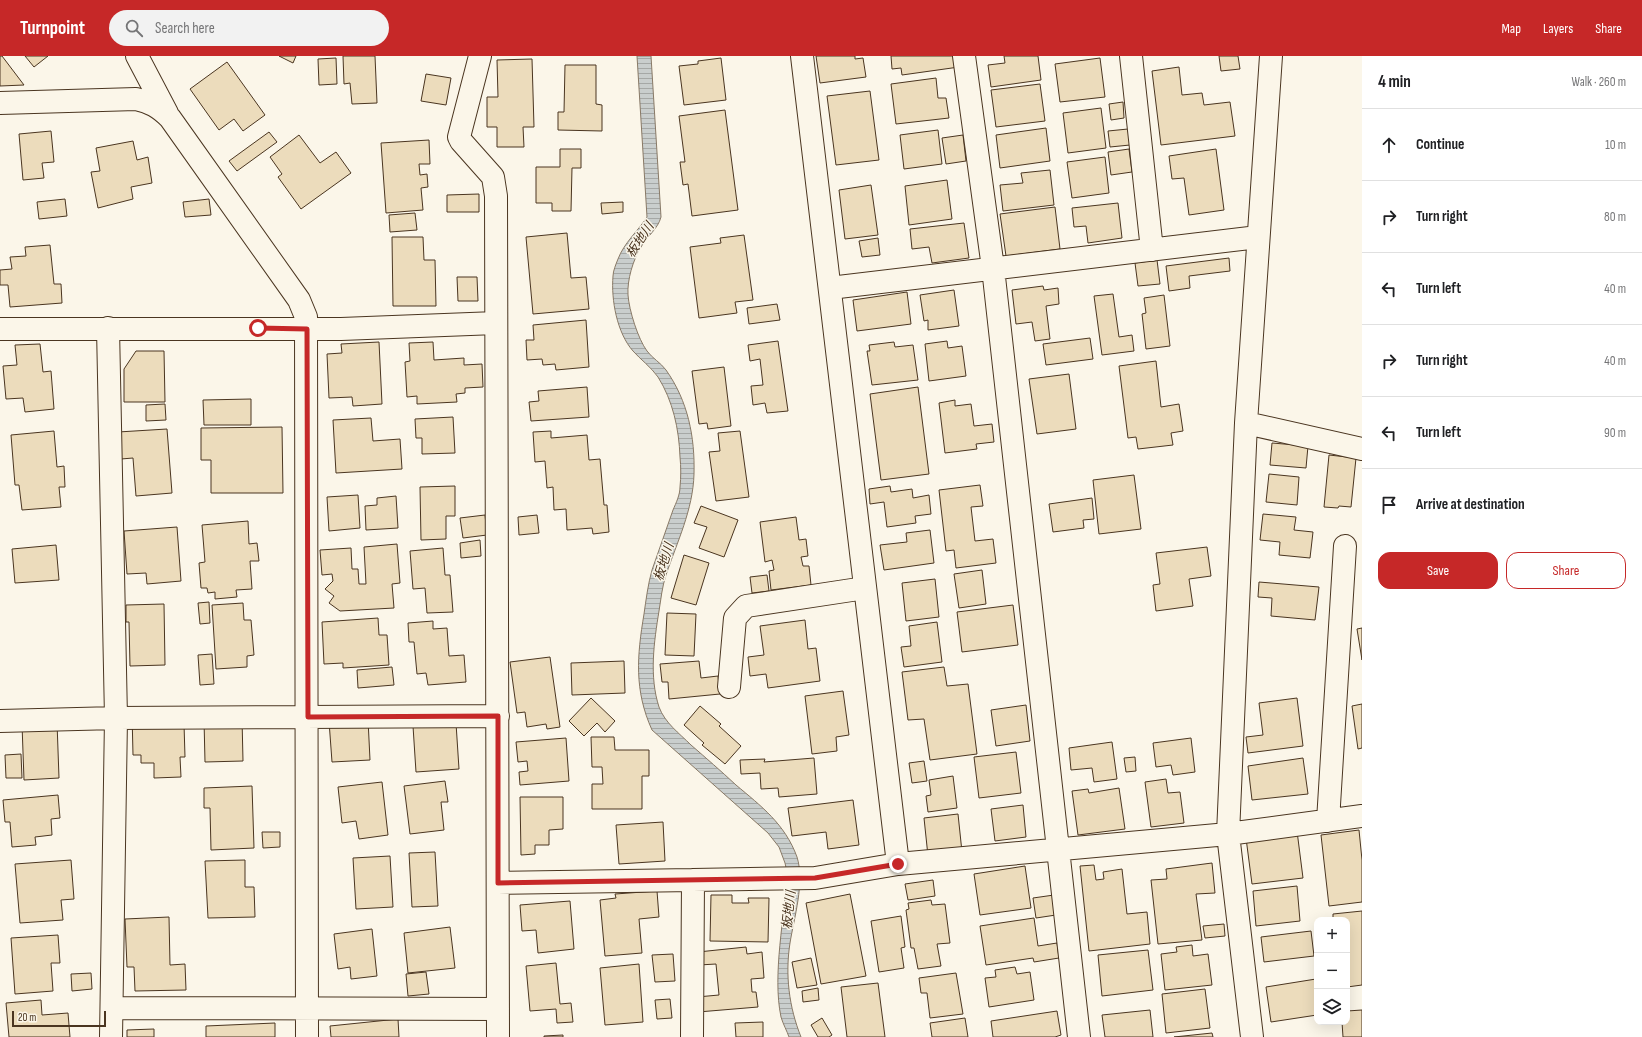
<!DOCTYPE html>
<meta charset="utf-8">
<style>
:root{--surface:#fff;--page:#f2f2f2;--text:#202124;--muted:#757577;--line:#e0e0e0;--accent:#c62828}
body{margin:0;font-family:"Sofia Sans Condensed","Noto Sans JP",sans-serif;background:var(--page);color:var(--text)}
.controls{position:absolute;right:12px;bottom:12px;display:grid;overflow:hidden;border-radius:8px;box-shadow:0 4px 16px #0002}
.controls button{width:36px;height:36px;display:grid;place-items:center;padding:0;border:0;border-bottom:1px solid var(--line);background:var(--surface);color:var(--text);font:20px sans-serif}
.scale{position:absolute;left:12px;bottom:10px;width:94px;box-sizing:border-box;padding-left:4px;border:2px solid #4a3520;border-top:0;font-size:11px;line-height:14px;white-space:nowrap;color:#4a3520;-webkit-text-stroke:3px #fbf6e9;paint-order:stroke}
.stop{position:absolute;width:12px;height:12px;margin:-9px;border:3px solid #c62828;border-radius:50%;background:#fff}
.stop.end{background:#c62828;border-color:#fff;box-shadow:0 1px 4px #0008}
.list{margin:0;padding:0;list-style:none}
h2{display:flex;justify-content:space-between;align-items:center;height:52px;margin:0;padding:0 16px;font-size:17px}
h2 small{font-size:13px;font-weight:400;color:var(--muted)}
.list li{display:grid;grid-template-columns:26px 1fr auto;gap:12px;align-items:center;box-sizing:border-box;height:72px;padding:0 16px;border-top:1px solid var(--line)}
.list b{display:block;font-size:15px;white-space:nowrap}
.list em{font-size:13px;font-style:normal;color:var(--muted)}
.actions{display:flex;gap:8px;padding:12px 16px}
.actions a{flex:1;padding:9px 0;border:1px solid var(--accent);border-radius:12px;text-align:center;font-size:14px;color:var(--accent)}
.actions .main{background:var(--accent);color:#fff}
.icon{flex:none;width:22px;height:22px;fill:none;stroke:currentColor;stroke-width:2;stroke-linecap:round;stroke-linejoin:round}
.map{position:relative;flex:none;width:1362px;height:981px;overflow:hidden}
header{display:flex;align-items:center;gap:24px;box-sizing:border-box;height:56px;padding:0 20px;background:var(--accent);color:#fff}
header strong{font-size:19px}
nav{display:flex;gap:22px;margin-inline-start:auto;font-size:14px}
.search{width:280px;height:36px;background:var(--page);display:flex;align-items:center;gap:10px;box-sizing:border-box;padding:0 14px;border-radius:22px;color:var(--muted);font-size:15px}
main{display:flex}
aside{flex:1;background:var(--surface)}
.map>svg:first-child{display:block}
.water{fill:url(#water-rules);stroke:#887966}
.building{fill:#ecdcbc;stroke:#4a3520}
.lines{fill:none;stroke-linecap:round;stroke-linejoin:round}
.street-casing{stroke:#4a3520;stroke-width:24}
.street{stroke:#fbf6e9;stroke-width:22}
.route{stroke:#c62828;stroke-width:5}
.labels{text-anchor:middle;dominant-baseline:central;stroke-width:3;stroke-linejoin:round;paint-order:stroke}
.water-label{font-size:13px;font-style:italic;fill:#4a3520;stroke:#fbf6e9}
</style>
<header>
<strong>Turnpoint</strong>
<div class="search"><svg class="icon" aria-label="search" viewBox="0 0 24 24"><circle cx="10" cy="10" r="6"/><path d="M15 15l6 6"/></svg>Search here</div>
<nav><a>Map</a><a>Layers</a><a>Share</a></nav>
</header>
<main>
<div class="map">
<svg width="1362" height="981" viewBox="0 0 1362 981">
<defs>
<pattern id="water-rules" width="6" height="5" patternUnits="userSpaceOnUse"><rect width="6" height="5" fill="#c9cecd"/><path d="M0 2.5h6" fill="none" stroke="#a5a8a6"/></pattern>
</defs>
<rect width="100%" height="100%" fill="#fbf6e9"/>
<path class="water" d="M637 0H651L661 161C658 173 647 180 641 191 633 204 627 224 628 239 629 254 638 283 647 295 652 302 661 307 666 314 688 345 695 381 694 418 693 454 677 486 666 519 662 531 661 543 659 555 654 586 649 620 659 651 665 667 679 677 691 689 706 702 721 715 736 729 761 750 785 768 797 801 805 826 794 862 790 887 785 919 789 951 801 981H789C787 975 783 968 781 961 772 918 785 861 787 816L785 807 779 791 768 777 652 674C634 634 637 600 644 558 646 544 648 528 652 514 659 494 666 474 673 454 676 447 680 439 680 431 681 421 681 411 680 401 679 373 673 345 658 321 651 311 640 303 633 295 617 277 611 244 613 220 613 215 616 208 618 203 624 187 638 175 647 161Z"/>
<path class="building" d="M0 0H2L24 29 0 30Z
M25 0H48L34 11Z
M279 0H296L293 7Z
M343 0H375L377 47 352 48 350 27 344 28Z
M816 0H855V3L863 2 866 21 820 27Z
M891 0H957L959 11 902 19 901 12 892 13Z
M1004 0H1038L1041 24 991 31 988 9 1005 7Z
M1219 0H1238L1240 13 1221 15Z
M336 2 337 28 319 29 318 3Z
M721 2 726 44 684 49 679 10 698 8V5Z
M1100 2 1105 41 1060 46 1055 8Z
M532 3 534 71H523L524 91H497V71H487V41H498L497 4Z
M227 6 265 59 243 75 234 63 219 74 190 33Z
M565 9H596V48L602 49V75L558 74V56H564Z
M1179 11 1182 39 1202 37 1204 49 1230 46 1235 80 1161 89 1152 15Z
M426 18 451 22 446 49 421 45Z
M936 22 938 42H946L949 62 896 68 891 28Z
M1040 28 1045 65 996 71 991 34Z
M870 35 879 104 836 109 827 40Z
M1123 46 1124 62 1111 64 1109 48Z
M1101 52 1106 92 1068 97 1063 57Z
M725 54 738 154 692 160 688 128 683 129 680 106H685L679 60Z
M1046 72 1050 105 1000 112 996 79Z
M1128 73 1130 89 1110 91 1108 75Z
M938 74 942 108 904 113 900 79Z
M51 75 54 106 42 107 44 122 23 124 19 78Z
M269 76 277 86 237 115 229 105Z
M299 79 320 107 336 96 351 117 301 153 278 121 282 118 270 101Z
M963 79 966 105 946 108 942 82Z
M429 84 430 108H419L420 119 427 118 428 131 421 132 423 154 386 157 381 87Z
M133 85 137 104 148 101 152 127 131 131 133 143 98 152 91 116 100 115 96 92Z
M560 93H581V112H572L571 155H552V147H536V111H560Z
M1129 93 1132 116 1111 119 1108 96Z
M1216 93 1224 154 1189 159 1184 122 1172 123 1169 100Z
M1105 101 1109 137 1072 142 1067 106Z
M1050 114 1054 149 1003 155 1000 129 1023 127 1021 117Z
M947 124 952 163 909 169 905 130Z
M871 129 878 179 845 183 839 134Z
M479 138V156H447V139Z
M65 143 67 160 39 163 37 146Z
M209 143 211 159 185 161 183 146Z
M623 146V156L602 158 601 147Z
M1118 147 1122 182 1088 187 1086 170 1074 171 1072 152Z
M1055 151 1060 193 1006 200 1000 158Z
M415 157 417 174 390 176 389 159Z
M964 167 969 202 932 207 929 191 912 193 910 173Z
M567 177 571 222 586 221 589 253 533 258 526 181Z
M744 179 753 244 735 246 737 257 699 262 690 191 721 187 720 182Z
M392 181H423L424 204H435L436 250H393Z
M878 182 880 199 862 201 859 185Z
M50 189 54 228H61L62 247 10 251 8 229H0V214L12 213 10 201 26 200 25 191Z
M1229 202 1230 215 1189 220 1190 232 1169 235 1166 210Z
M1157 204 1160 228 1138 230 1135 207Z
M457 221H477L478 245H458Z
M1043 230 1044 234 1058 232 1059 248 1046 250 1050 283 1035 285 1032 266 1016 268 1012 234Z
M954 234 959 270 928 274V264L924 265 920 239Z
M907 236 911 268 857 275 853 244Z
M1113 238 1119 281 1132 279 1134 295 1102 299 1094 240Z
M1164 239 1170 290 1146 293 1142 258 1146 257 1144 242Z
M777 248 780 264 749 268 747 252Z
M586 264 589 311 556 314 555 308 543 309 542 303 527 304 526 284H534L533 269Z
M1090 282 1093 303 1046 309 1043 288Z
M778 285 788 355 767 357 765 347 753 349 751 330 763 329 760 303 750 305 748 289Z
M947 285 948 292 962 290 966 320 929 325 925 288Z
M379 286 382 348 353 350 352 341 329 342 327 298 342 297 341 288Z
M433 286 434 304 464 302V309L482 308 483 331 465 332V337L456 338 457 346 417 348V340L407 341 405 306 410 305 409 287Z
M894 286 895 291 913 289 918 324 872 329 867 295H870L869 289Z
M40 288 43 316 51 315 54 353 25 356 23 342 6 343 3 310 17 309 15 289Z
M136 295H164L165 346H124V313Z
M1156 305 1161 351 1179 348 1183 375 1171 377 1173 389 1138 393 1136 381 1128 382 1119 310Z
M724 311 731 370 708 373 707 367 699 368 692 315Z
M1069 318 1076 373 1037 378 1029 323Z
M587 331 589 361 531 365 529 346 539 345 538 335Z
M918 331 929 418 881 424 870 338Z
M251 343V369H204L203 344Z
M955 344V350L971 348 974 370 992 368 994 386 976 388 977 393 945 397 939 347Z
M165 348 166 364 146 365V349Z
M453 361 455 397 422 398V382H416L415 363Z
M371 362 373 385 400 383 402 413 336 417 333 364Z
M282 371 283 437H211V404H201V372Z
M167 373 172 437 136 440 133 402 121 403 118 376Z
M54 375 57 411 64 410 65 431H59L61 451 22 454 19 429H15L11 379Z
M551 375V382L587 379 589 404 600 403 604 449H607L609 476 593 478 592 472 567 474 566 453 554 454 553 431 547 432 545 405 535 406 533 376Z
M740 375 749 441 716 445 709 396 720 395 718 377Z
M1272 387 1308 390 1306 412 1270 409Z
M1329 399 1356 402 1351 451 1339 450 1338 452 1324 451Z
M1269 418 1299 421 1297 449 1266 446Z
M1134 419 1141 473 1099 478 1093 424Z
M980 429 983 450 971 451 975 485 993 483 996 507 956 512 954 494 946 495 939 434Z
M455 430V460H446V483L421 484 420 431Z
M890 430 891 436 912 433 913 442 929 439 931 458 915 460 916 467 887 471 884 446 870 448 869 433Z
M358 439 360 472 329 475 327 441Z
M396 440 398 472 366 474 365 450 377 449V442Z
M1092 442 1094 463 1083 464 1084 472 1053 476 1049 448Z
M701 450 738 464 724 501 699 492 707 471 694 467Z
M1263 458 1296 461 1294 474 1313 476 1310 502 1279 499 1280 486 1260 484Z
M485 459 487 479 463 482 460 462Z
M537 459 539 477 519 479 518 461Z
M796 461 799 484 806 483 808 500 801 501 803 510H809L811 529 771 534 769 515 774 514 772 504 765 506 760 466Z
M248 465 249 488 257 487 259 505H250L252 533 236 534 237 541 215 543V536L208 537 207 532H201L199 507 205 506 202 469Z
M177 471 181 525 147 528 146 517 127 518 124 475Z
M930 474 934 507 884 514 880 489 907 486 906 477Z
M480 484 481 500 461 502 460 487Z
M397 488 400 527 392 528 394 552 340 555 329 547 334 540 325 533 333 525 332 518 322 519 320 494 351 492 352 513H358L359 528H366L364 491Z
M56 489 59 524 15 527 12 493Z
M1207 491 1211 520 1189 523 1193 550 1156 555 1153 529 1160 528 1156 497Z
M443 492 445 519H450L453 556 427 557 425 532 413 533 410 495Z
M684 499 709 507 696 549 671 542Z
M982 514 986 548 959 552 954 518Z
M767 519 769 535 752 537 750 521Z
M935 523 939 561 906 565 902 527Z
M1259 526 1319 531 1315 564 1271 560 1272 542 1258 541Z
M209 546 210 567 200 568 198 547Z
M243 547 244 564H251L254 599 247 600V611L216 613 212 549Z
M164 548 165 609 130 610 129 566H126V549Z
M1013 549 1018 589 962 596 957 556Z
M667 557 696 558 694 600 665 599Z
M378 562 379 579H387L389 609 343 612V607L324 608 322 566Z
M805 564 808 593 816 592 820 625 768 632 766 618 750 620 748 601 764 599 760 570Z
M433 565V573L447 572 449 600 464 599 466 626 428 629 426 617 417 618 414 586H409L408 567Z
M937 566 942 606 904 611 901 591 911 590 909 570Z
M1362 572V604L1357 573Z
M212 598 214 628 200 629 198 599Z
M550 601 560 671 547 673 546 668 527 671 525 656 517 657 510 606Z
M624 605 625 637 572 639 571 607Z
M699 605 701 622 718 620 720 638 669 643 668 626H662L660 608Z
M392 611 394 629 358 632 357 614Z
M944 611 947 630 968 628 977 698 930 704 924 663 908 664 902 616Z
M843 635 849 679 836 681 837 695 812 698 805 640Z
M591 642 615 665 605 676 597 667 584 680 569 665Z
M1297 642 1303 690 1248 697 1246 681 1263 679 1259 647Z
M1362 648V692L1358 693 1352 650Z
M1026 649 1030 685 996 690 991 654Z
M700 650 721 668 719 670 741 690 725 708 702 689 704 687 684 669Z
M132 657 184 668 185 701H180L181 721 154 722V707H141V699H133Z
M242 662 243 705 205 706 204 664Z
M368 663 370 704 332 706 329 665Z
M57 666 59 722 24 724 22 668Z
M456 667 459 713 416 716 413 670Z
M591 681H614L615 694H649V720H642V753H592V728H603L602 711H592Z
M566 682 569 725 520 729 519 716 528 715 527 705 518 706 516 686Z
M1191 682 1195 716 1173 719 1171 709 1156 711 1153 687Z
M1112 686 1117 723 1094 726 1092 712 1071 714 1069 692Z
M1016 696 1021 737 979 742 974 701Z
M21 698 22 722H6L5 699Z
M1135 701 1136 715 1126 716 1124 702Z
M814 702 817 738 779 741 778 732 761 733 760 717 741 718 740 704 765 703 764 706Z
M1303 702 1308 738 1252 744 1248 710Z
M924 705 927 725 912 727 909 707Z
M953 720 957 752 928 756 926 740 931 739 929 724Z
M1166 723 1168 737 1180 736 1184 767 1151 771 1145 726Z
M445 725 448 746H441L444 774 410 778 404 730Z
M382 726 388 779 359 783 356 765 342 767 338 731Z
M252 730 254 792 211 794 210 752H204V732Z
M1119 732 1125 773 1078 779 1072 735 1088 733 1089 737Z
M58 739 60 762 51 763 52 779 35 781 36 789 12 791 10 766H5L3 744Z
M520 741H563V773L549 774V789H535V798L521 799Z
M853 744 859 789 828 793 826 776 792 780 788 752Z
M1023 749 1026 781 995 785 991 753Z
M958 758 962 796 928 800 924 762Z
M663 766 665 805 619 808 616 769Z
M1359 774 1362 804V846L1329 850 1321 779Z
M1297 775 1303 822 1252 828 1246 782Z
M262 776H280V791L263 792Z
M435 796 438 850 412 851 409 797Z
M390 800 393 851 356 853 353 802Z
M71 804 74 843 61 844 63 864 20 867 15 808Z
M245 804V831H254L255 861 208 862 205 805Z
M1212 807 1215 837 1196 838 1202 884 1158 888 1151 824 1167 823 1166 813Z
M1094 809 1096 824 1104 823 1103 816 1122 813 1127 858 1147 856 1150 888 1089 895 1080 810Z
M1025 810 1031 852 980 859 974 818Z
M933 824 935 840 908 844 905 828Z
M1297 830 1300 865 1256 870 1253 835Z
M657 835 659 861 639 863 642 897 605 900 600 844 616 842 615 838Z
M850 838 866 920 821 928 806 847Z
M711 839H732V847H749L748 842H769L768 886 710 885Z
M1054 839 1056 859 1036 862 1033 842Z
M931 844 932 849 945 848 950 887 937 888 941 910 918 913 914 892H911L906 854 909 853 908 847Z
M570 845 574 893 538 897 536 874 522 875 520 849Z
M1362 855V929L1347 931V864H1333V858Z
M901 860 905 891 901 892 904 912 879 916 871 865Z
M169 861 170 909 185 908 186 934 135 935 134 911H127L125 863Z
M1034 862 1038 890 1057 887 1059 902 1034 906 1033 902 986 909 980 870Z
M1224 868 1225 880 1205 882 1203 870Z
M450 871 455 912 408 917 404 877Z
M372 873 377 920 351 923 350 911 338 913 334 878Z
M1311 875 1314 900 1264 906 1261 881Z
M58 879 60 907H51L53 935 15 938 11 882Z
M1192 889 1193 900 1208 898 1212 929 1165 934 1161 898 1177 896 1176 891Z
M746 891 747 898 762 896 764 922 751 923 752 936H756L758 951 698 956 697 941 719 939 716 908 699 909 698 896Z
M1148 894 1153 934 1102 940 1098 899Z
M673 898 675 925 655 926 652 899Z
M811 902 817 929 797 932 792 906Z
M556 907 560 948 571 947 573 966 557 967 556 953 530 955 526 910Z
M639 908 643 966 605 969 600 912Z
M1015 911 1017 918 1030 916 1034 944 989 951 985 922 996 921 995 914Z
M426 916 429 938 408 940 406 918Z
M91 917 92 933 72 935 71 918Z
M956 917 963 958 930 962 927 937H921L919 922Z
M1316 923 1317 959 1271 966 1266 931Z
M878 927 885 981H847L841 931Z
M818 932 819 944 803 946 802 935Z
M1205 933 1210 972 1166 977 1162 938Z
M670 943 672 962 657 963 655 944Z
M41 944 42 959 68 957 70 981H9L6 947Z
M1150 954 1153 981H1105L1102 959Z
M1362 954V981H1343L1342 966H1347V955Z
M1057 955 1061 979 1055 981H993L991 965Z
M822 962 832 979 829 981H818L811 969Z
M965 962 968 981H932L930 967Z
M398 963 399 981H331L330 970Z
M763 966V981H736L735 967Z
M275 967V981H206V970Z
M154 973V981H127V974Z
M1212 977 1213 981H1174Z
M563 979V981H544V980Z"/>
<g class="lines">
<g class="street-casing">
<path id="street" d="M137 0 167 57
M480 0 459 81 461 85 493 121 496 140 498 981
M802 0 898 808
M964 0 993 212 1079 981
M1131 0 1152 194
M0 47 136 43C150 46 159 51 170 62L299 244 306 261 307 981
M830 232 1258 181
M108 272 116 662 111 981
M0 273H341L496 267
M1246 367 1362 393
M729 631 735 562 746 550 865 532
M0 665 116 662 498 660
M1328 765 1345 490
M693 824 815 822 898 808 1228 778 1362 760
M498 827 693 824 692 981
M112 952 498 953
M1252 981 1228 778 1246 367 1271 0"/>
</g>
<use href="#street" class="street"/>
</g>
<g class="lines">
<path class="route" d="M258 272 307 273 308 661 498 660V827L815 822 898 808"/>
</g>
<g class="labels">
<g class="water-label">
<text transform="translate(640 184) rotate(-57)">板地川</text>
<text transform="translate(664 506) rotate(-73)">板地川</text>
<text transform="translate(789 854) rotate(-84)">板地川</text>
</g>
</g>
</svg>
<div class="controls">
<button>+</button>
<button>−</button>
<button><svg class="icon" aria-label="layers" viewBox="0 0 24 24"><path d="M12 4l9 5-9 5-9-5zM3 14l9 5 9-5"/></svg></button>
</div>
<div class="scale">20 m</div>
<div class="stop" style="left:258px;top:272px"></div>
<div class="stop end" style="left:898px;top:808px"></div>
</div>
<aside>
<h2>4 min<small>Walk · 260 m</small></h2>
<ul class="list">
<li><svg class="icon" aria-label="ahead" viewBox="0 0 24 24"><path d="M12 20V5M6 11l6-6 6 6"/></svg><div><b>Continue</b></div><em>10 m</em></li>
<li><svg class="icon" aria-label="right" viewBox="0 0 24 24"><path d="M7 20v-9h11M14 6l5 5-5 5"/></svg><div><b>Turn right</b></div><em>80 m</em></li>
<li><svg class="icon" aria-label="left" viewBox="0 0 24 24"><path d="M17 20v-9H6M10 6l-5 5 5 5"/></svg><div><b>Turn left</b></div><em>40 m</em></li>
<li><svg class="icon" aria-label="right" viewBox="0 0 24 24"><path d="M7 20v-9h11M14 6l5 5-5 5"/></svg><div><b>Turn right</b></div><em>40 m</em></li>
<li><svg class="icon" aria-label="left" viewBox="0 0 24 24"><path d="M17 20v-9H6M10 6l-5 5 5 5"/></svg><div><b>Turn left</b></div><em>90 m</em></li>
<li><svg class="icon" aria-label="arrive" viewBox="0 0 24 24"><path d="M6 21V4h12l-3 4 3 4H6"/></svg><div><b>Arrive at destination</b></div></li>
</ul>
<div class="actions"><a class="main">Save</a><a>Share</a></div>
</aside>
</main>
